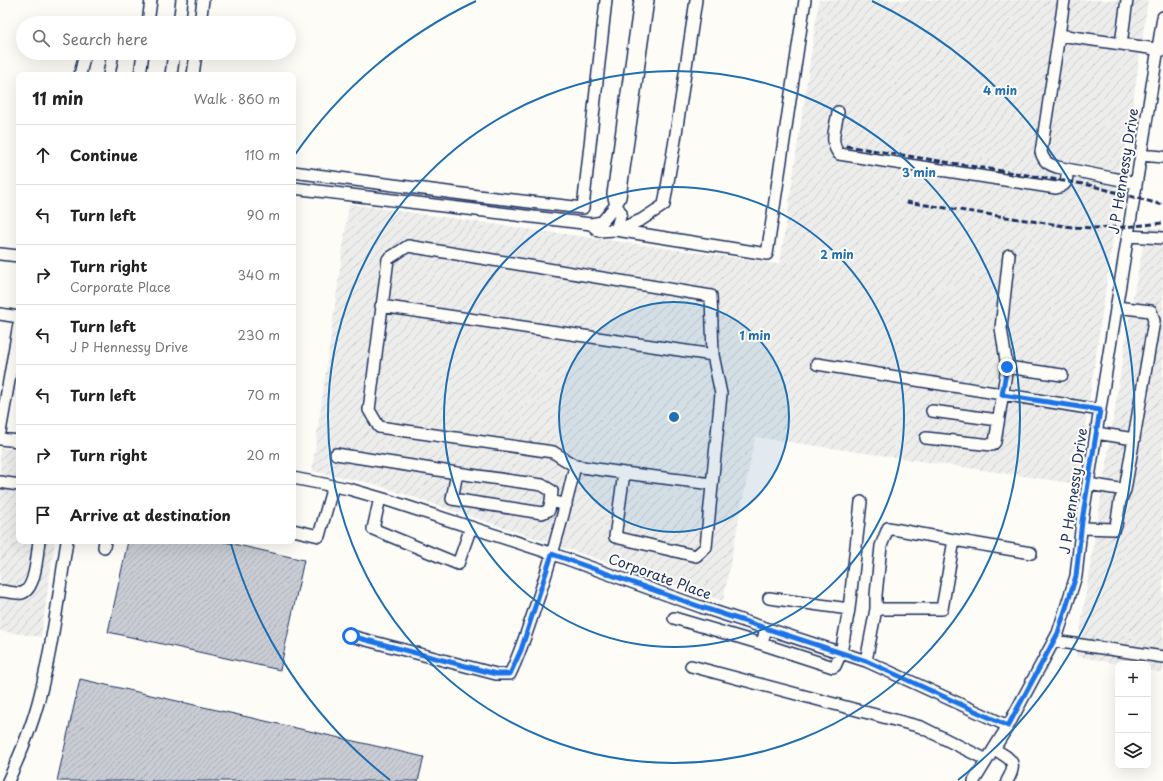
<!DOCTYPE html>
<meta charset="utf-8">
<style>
:root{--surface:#fff;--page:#f6f6f6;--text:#222;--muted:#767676;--line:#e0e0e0}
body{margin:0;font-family:"Playpen Sans",sans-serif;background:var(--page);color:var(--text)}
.controls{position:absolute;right:12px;bottom:12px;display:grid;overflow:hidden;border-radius:8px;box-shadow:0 4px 16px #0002}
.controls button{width:36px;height:36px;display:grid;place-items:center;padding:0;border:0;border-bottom:1px solid var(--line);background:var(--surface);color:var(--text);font:20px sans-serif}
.stop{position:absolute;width:12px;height:12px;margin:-9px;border:3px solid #1a73e8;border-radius:50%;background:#fff}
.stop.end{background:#1a73e8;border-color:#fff;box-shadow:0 1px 4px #0008}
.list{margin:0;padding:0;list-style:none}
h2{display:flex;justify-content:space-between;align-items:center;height:52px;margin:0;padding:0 16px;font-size:17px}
h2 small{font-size:13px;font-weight:400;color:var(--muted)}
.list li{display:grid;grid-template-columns:26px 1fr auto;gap:12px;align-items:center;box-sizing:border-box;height:60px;padding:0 16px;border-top:1px solid var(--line)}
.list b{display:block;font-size:15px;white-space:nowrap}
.list p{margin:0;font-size:13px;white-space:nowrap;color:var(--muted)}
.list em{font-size:13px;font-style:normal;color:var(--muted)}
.icon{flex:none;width:22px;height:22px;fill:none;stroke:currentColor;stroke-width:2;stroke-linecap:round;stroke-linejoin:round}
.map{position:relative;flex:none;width:1163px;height:781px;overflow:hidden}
.search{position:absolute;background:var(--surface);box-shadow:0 4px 16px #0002;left:16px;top:16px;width:280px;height:44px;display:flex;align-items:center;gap:10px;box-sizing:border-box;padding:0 14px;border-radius:22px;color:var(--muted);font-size:15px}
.panel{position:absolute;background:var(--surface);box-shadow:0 4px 16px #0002;left:16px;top:72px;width:280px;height:472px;border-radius:8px}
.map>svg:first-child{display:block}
.industrial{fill:url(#industrial-furrows)}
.building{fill:url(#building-hatch);stroke:#1b2f5e}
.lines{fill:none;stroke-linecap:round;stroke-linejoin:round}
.minor-casing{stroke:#1b2f5e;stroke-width:14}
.minor{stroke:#fdfcf7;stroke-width:11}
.rail{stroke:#1b2f5e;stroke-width:3;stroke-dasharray:6 3;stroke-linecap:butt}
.route{stroke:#1a73e8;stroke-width:5}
.ring{fill:none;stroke:#1f6fb2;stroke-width:2}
.labels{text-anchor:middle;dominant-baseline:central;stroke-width:4;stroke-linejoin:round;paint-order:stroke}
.street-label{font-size:14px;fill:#1b2f5e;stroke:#fdfcf7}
.centre{fill:#1f6fb2;stroke:#fdfcf7;stroke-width:2}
.ring-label{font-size:12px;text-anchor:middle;font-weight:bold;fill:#1f6fb2;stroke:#fdfcf7;stroke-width:4;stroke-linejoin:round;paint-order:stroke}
</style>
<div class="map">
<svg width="1163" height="781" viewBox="0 0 1163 781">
<defs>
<pattern id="industrial-furrows" width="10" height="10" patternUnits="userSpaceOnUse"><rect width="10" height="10" fill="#edeeec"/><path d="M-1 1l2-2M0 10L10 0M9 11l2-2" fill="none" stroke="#cbcccd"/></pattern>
<pattern id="building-hatch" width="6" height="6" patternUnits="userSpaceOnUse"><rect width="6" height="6" fill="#c9ccd3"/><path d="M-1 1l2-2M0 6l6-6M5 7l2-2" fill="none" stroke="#acb0b8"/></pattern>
</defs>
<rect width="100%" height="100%" fill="#fdfcf7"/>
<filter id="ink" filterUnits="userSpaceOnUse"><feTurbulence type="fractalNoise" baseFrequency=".025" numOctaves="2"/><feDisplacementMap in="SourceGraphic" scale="8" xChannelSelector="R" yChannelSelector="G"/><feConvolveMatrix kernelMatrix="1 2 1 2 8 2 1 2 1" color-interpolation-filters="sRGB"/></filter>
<g filter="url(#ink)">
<path class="industrial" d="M819 0H1148L1077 484 755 437 723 601 374 484 312 471 349 204 780 264Z
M1147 227 1163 229V673L1148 670V664H1118L1076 656 1130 312Z
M0 448 19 450V541H55L41 637 0 631Z"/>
<path class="building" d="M128 541H220L304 560 280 670 108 632Z
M80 679 424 757 418 781H57Z"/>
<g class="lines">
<g class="minor-casing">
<path id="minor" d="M148 23 151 0
M179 23 182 0
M200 23 203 0
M1059 35 1064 0
M1121 44 1127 0
M80 75 85 53
M109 75 113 53
M140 75 143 53
M171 75 174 53
M193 75 196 53
M838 112C836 126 829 142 839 154L1056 188C1068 185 1067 180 1067 169
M1141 155 1163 157
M293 172 478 196 583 208 606 0
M1136 183 1057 167C1048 164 1044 162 1041 152L1059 35 1163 50
M293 188 591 224 602 222 616 205 620 197 648 0
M591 224 599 231 616 230 767 254 805 0
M616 230 621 213 616 205 613 194 640 0
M617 230 641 220 664 205 675 140 696 0
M1128 236 1163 238
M0 254 19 256
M381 306 713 355
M0 314 19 317
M817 364 1100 410
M1007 367 1062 375
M932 411 998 420
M0 432 19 324
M1096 433 1134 439
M926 438 992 445 995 442 1007 367 1001 328 1009 255
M0 439 19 441
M336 454 457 473 452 499 542 513 549 510 551 501 566 505
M457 473 542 485 552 491 551 501
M624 473 712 484
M293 478 349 489 387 500 553 554 701 607 866 661 1008 726
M0 482 19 485
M1088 484 1125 490
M380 498 373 529 458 564 471 527
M1082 528 1114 529 1116 526 1120 501 1125 490 1154 321 1151 311 1116 307
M293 530 319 536 333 486
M104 547 105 541
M0 591C7 591 15 594 22 593 36 589 37 554 39 541
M769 598 849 609
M876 609V595L881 546 888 528 954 540
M674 618 762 644
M766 628 762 644 833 667 835 666 841 653 849 609 861 502
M351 636 496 674H510C522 649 530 622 539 596 553 553 565 510 575 466L553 452 379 427 369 410 388 259 408 246 711 296 713 355 721 394 706 547 696 556 615 537 624 473 575 466
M1054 641 1163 657
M866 661 876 609H942L954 540 1031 553
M691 666 921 727 987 760
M994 749C1010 759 1019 761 1007 781
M8 781C21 753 33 724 40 695 53 644 59 592 67 541
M974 781 1008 726 1058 633 1076 576 1082 521 1163 17"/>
</g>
<use href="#minor" class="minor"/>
<path class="rail" d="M846 146 1089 185 1163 205
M906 202 1072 227 1094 228 1124 227 1163 223"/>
</g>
</g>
<g class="lines" filter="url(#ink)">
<path class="route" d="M351 636 496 674H510L521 650 552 554 701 607 866 661 1008 726 1058 633 1076 576 1082 521 1100 410 1002 395 1007 367"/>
</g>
<circle cx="674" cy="417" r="115" fill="#1f6fb2" fill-opacity=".12"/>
<g class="ring">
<circle cx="674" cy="417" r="115"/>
<circle cx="674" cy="417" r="230"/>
<circle cx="674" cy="417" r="346"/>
<path d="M390 780A461 461 0 0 1 231 544M294 156A461 461 0 0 1 476 1M872 1A461 461 0 0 1 958 780"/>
</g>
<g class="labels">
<g class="street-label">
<text transform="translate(1123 171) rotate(-81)">J P Hennessy Drive</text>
<text transform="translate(1073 491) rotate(-82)">J P Hennessy Drive</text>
<text transform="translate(660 576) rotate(20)">Corporate Place</text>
</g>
</g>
<circle cx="674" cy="417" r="6" class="centre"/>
<g class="ring-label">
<text x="1000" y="95">4 min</text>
<text x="919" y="177">3 min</text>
<text x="837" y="259">2 min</text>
<text x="755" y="340">1 min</text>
</g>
</svg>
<div class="controls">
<button>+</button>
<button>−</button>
<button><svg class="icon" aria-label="layers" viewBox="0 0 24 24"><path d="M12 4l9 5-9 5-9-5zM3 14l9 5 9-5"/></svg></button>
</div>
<div class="stop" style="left:351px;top:636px"></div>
<div class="stop end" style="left:1007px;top:367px"></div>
<div class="search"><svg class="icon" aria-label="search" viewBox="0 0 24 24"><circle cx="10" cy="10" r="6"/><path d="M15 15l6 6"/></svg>Search here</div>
<section class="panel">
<h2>11 min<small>Walk · 860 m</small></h2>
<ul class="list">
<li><svg class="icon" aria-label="ahead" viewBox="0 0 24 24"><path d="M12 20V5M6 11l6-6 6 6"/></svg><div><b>Continue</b></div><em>110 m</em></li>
<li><svg class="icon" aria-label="left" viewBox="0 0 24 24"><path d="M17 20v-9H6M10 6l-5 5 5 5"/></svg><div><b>Turn left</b></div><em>90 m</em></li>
<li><svg class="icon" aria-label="right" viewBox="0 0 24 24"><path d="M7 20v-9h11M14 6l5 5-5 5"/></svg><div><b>Turn right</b><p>Corporate Place</p></div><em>340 m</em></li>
<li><svg class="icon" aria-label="left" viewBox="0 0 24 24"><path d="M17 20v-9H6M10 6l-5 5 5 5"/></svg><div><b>Turn left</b><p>J P Hennessy Drive</p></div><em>230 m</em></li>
<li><svg class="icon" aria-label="left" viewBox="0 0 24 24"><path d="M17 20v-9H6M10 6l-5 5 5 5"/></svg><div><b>Turn left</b></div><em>70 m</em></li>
<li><svg class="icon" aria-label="right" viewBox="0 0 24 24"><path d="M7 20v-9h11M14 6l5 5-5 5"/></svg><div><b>Turn right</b></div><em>20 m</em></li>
<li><svg class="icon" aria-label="arrive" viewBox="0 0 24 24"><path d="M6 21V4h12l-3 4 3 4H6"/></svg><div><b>Arrive at destination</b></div></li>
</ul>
</section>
</div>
